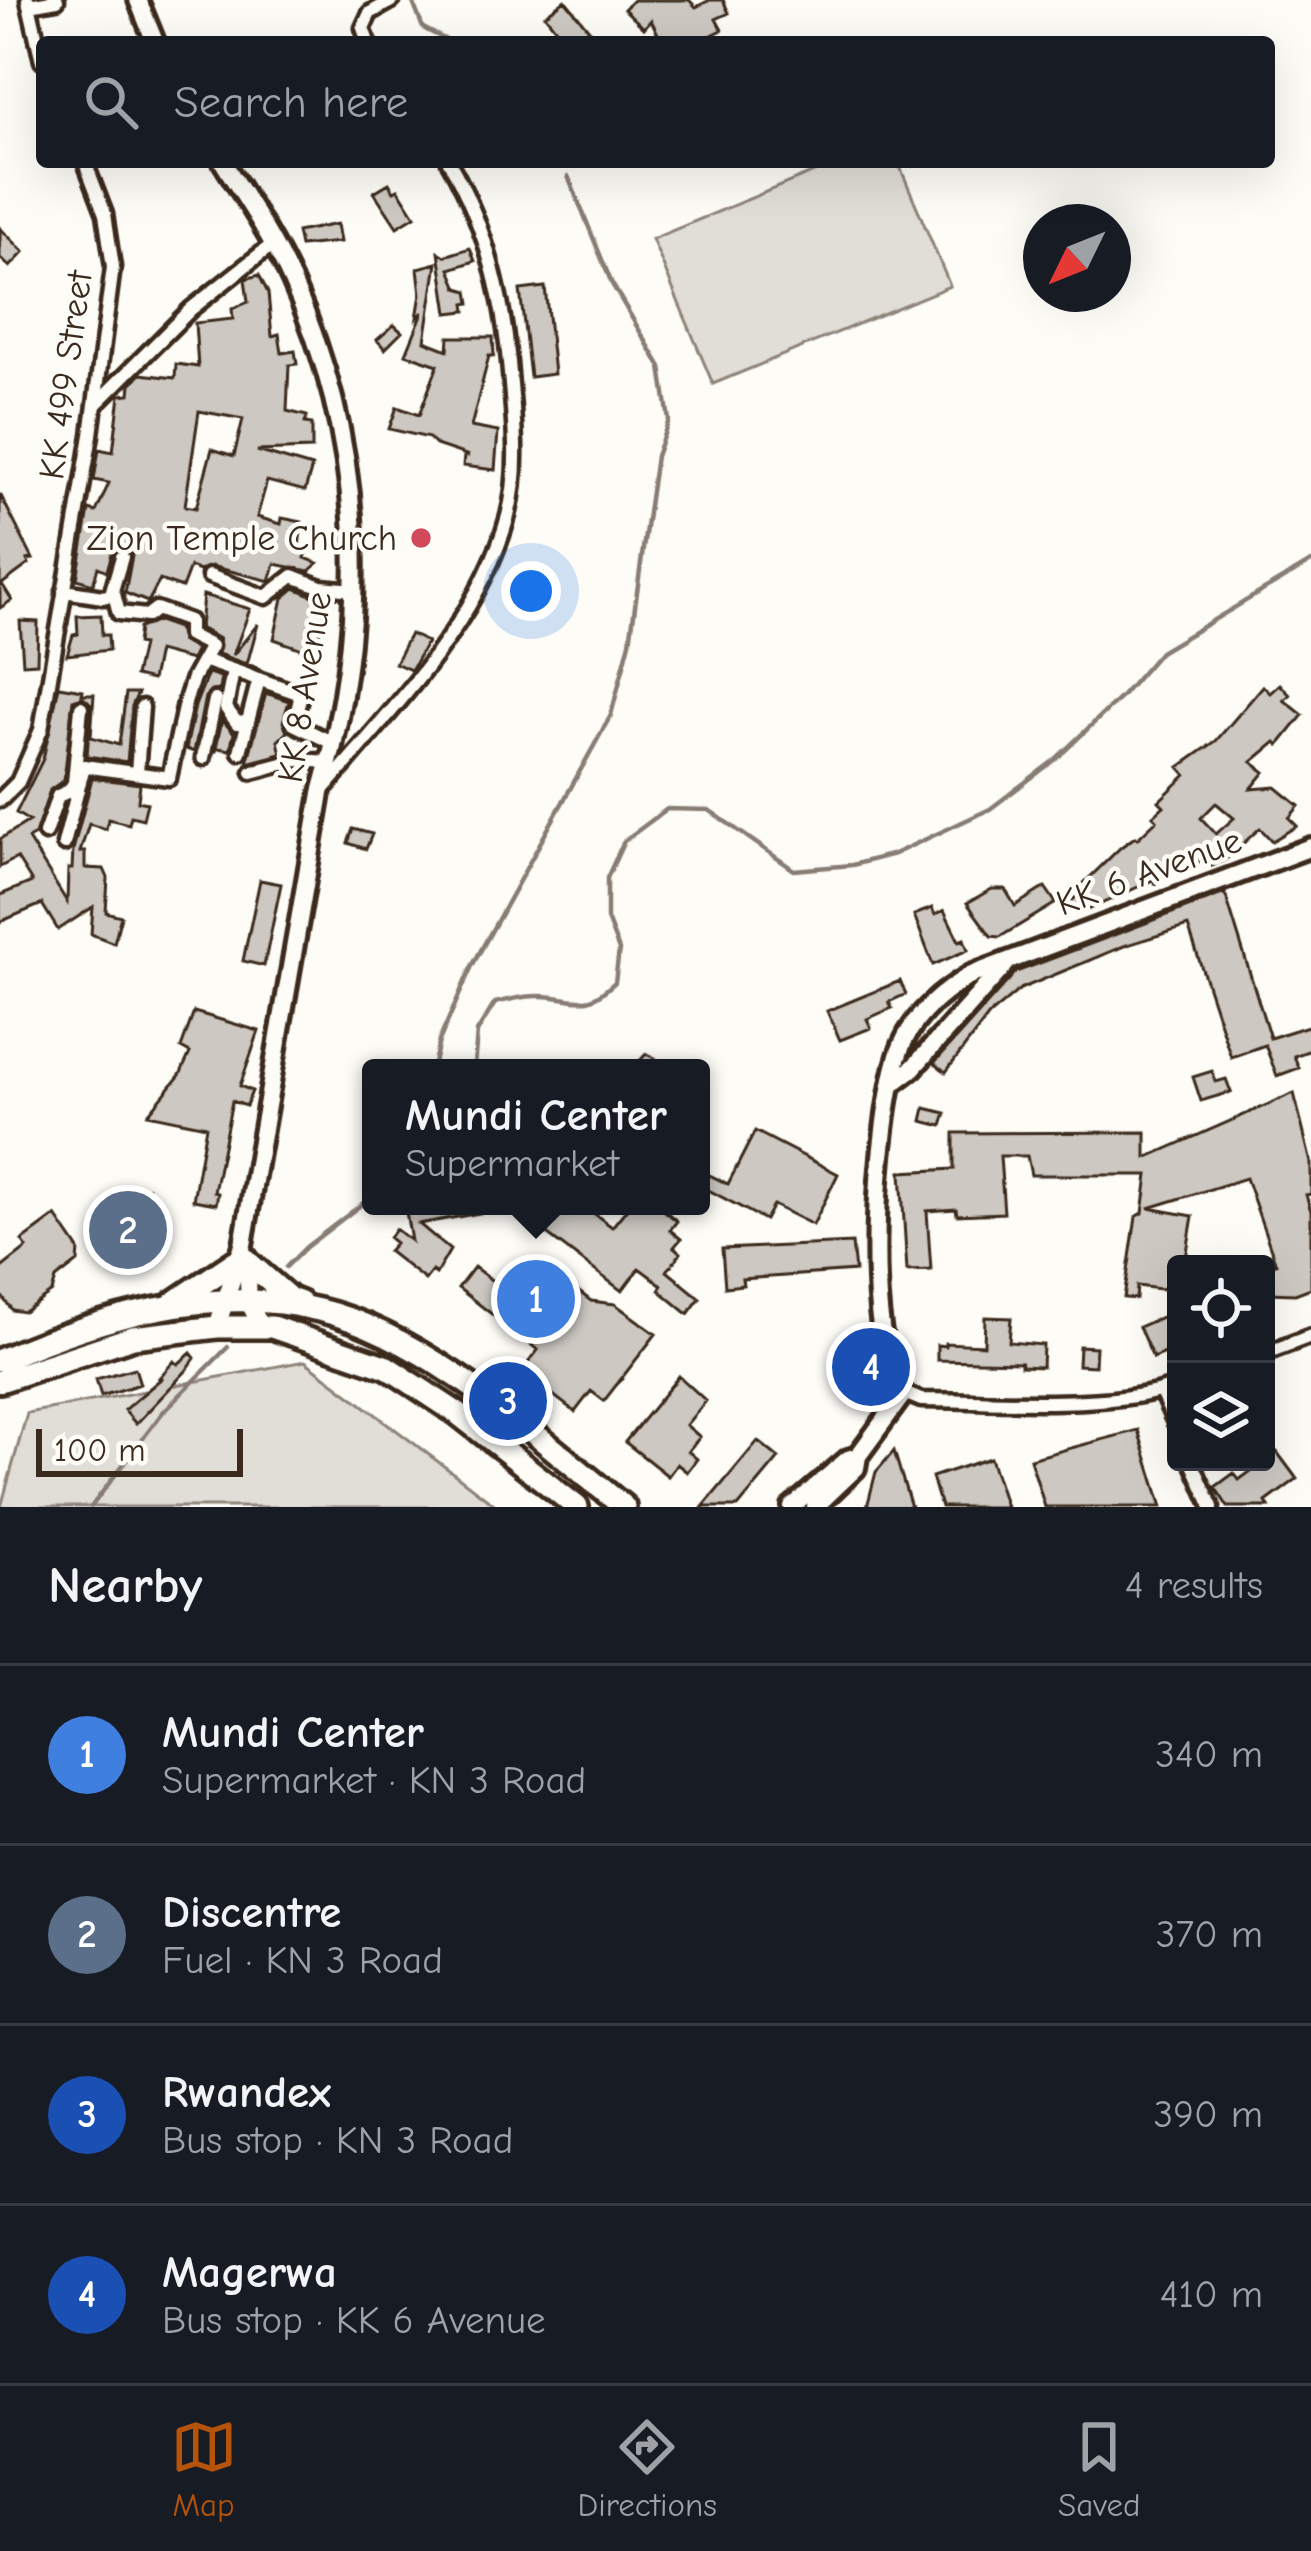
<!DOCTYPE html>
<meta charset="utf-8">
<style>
:root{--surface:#171b24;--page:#20242c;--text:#f1f3f6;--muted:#9ea1a6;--line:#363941;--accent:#b45309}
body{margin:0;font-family:"Comic Neue",sans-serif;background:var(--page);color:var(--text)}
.controls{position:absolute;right:36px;bottom:36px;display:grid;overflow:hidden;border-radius:12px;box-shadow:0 12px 48px #0002}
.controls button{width:108px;height:108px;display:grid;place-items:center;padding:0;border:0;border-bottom:3px solid var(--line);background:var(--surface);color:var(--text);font:60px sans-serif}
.compass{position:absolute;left:1023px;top:204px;width:108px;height:108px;border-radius:50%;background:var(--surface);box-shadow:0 12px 48px #0002;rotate:227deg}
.scale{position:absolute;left:36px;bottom:30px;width:207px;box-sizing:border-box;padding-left:12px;border:6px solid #3b2a1e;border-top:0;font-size:33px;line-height:42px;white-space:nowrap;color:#3b2a1e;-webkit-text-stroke:9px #fdfcf7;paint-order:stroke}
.you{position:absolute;left:531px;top:591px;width:42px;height:42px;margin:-30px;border:9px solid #fff;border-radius:50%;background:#1a73e8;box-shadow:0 0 0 18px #1a73e833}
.badge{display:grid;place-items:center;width:78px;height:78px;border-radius:50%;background:var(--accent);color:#fff;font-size:39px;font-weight:700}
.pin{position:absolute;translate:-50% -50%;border:6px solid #fff;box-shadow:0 3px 12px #0006}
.popup{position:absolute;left:362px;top:1059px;width:348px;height:156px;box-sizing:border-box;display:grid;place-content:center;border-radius:12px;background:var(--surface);filter:drop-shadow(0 3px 9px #0005);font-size:39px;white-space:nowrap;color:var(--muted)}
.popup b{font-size:45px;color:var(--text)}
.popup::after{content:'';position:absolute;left:50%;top:100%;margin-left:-24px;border:24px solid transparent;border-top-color:var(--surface)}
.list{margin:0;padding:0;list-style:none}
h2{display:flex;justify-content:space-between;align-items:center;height:156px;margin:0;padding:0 48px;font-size:51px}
h2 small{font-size:39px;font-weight:400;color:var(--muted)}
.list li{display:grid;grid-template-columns:78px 1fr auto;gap:36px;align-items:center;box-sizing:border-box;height:180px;padding:0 48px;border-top:3px solid var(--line)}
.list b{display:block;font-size:45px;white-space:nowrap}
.list p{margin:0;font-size:39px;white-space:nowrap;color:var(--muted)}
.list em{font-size:39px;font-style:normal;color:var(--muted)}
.icon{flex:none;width:66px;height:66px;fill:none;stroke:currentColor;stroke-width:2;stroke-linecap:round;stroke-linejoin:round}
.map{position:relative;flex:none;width:1311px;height:1507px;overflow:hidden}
.search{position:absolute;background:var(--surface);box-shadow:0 12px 48px #0002;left:36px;right:36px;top:36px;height:132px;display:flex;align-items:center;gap:30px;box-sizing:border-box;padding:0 42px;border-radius:12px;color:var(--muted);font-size:45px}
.sheet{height:876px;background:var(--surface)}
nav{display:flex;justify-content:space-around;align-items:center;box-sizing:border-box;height:168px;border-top:3px solid var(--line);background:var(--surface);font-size:33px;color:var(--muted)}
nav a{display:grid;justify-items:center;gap:6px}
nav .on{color:var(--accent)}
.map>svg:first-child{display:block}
.green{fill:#e1ded7;stroke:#8e847a;stroke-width:3}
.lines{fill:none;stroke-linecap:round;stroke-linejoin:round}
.stream{stroke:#887d74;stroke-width:4.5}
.building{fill:#cdc8c2;stroke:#3b2a1e;stroke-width:3;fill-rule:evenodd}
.street-casing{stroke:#3b2a1e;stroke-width:21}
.secondary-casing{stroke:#3b2a1e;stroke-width:26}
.highway-casing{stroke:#3b2a1e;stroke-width:30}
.street{stroke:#fdfcf7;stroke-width:12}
.secondary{stroke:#fdfcf7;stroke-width:16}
.highway{stroke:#fdfcf7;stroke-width:21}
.poi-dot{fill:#d1495b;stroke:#fdfcf7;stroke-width:4.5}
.labels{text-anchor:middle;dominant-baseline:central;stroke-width:9;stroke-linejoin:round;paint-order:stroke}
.street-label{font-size:36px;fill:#3b2a1e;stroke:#fdfcf7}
.poi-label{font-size:36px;fill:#3b2a1e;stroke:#fdfcf7;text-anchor:end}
</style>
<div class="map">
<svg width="1311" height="1507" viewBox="0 0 1311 1507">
<rect width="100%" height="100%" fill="#fdfcf7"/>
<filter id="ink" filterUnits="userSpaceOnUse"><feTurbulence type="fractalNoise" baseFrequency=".00833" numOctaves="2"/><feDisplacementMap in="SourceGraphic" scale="24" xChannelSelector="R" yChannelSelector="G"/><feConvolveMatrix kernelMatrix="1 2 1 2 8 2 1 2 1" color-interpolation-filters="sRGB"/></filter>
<g filter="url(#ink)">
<path class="green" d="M838 162H898L950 286 713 384 652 239Z
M305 1361 498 1507H1L27 1413Z"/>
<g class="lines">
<path class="stream" d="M412 0 423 28 450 42
M433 1068 439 1041 471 968 611 715 630 642 656 456 669 420 661 367 612 284 568 176
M474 1068 477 1032 495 1003C515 998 533 994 554 997 586 1001 589 1006 615 982L619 950 607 919V878L624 841 667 809 709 810 794 870 852 865 894 854 990 809 1056 759 1121 697 1160 652 1311 562
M286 1267 306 1247 371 1197
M91 1507 163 1412 228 1347"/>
</g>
<path class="building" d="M565 0 599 42H566L545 15Z
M633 0H689L696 7 710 0H723L729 13 716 19 722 30 698 42H662L651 20 644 28 624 9Z
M389 183 394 191 398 189 415 216 397 227 374 192Z
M337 224 340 242 300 246 297 232Z
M0 228 24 252 10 267 0 258Z
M470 248 475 261 450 269 458 288 468 291 470 303 465 304 466 311 448 313 439 252 445 256Z
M437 263 425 341 448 350 449 337H493L494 356H489L471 427 498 432 495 470 463 466 464 456H469L436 445 429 438 389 429 397 407 419 415 438 365 406 354 423 312 417 318 421 294 418 268Z
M259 275 268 293 272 336 279 334 282 353 295 351 297 364 289 365 287 411 307 416 305 423 312 424V449L257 451 312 467 305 491 267 481 257 517 281 524 282 518 302 522 299 547 308 550 305 558 318 563 309 571 275 564 270 581 211 566 200 571 190 567 182 588 160 580 148 602 125 593 132 556 129 549 121 547 112 553 107 571 98 567 93 584 77 579 89 510 96 512 109 483 94 480 99 449 113 452 120 395 130 394 131 384 141 374 175 378 176 364 198 367 195 323 233 319 232 309 248 302 245 279ZM199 411 243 419 234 456 212 449 196 508 185 506Z
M545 287 554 374 530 377 520 290Z
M394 325 402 332 385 349 377 340Z
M0 494 33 559 27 560 29 564 2 584 12 600 0 608Z
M295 588 328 602 313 653 274 639 283 598Z
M203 595 250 609 233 655 258 624 247 664 260 669 218 654 219 639 200 628Z
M101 615 102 635H108L109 650 67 655 73 635 78 634 77 616Z
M20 621 38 622 37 663 23 664Z
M158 621 178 628 181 641 196 650 191 660 158 651 152 680 135 676 142 645 137 644 139 628Z
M410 634 427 642 411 670 395 663Z
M208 673 221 677 219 690 211 691 205 697 194 752 186 749 195 706Z
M1280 684 1290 695 1284 700 1303 715 1279 745 1276 742 1252 762 1265 772 1251 789 1276 787 1299 806 1289 818 1297 826 1272 841 1260 828 1225 860 1212 866 1207 854 1189 871 1186 868 1179 874 1173 868 1156 884 1153 880 1090 909 1087 904 1076 912 1069 903 1084 890 1081 886 1121 847 1135 837 1137 839 1157 820 1153 816 1164 806 1159 801 1186 775 1179 767 1216 741 1263 686 1270 693ZM1216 803 1234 818 1216 834 1201 818Z
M59 686 83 690 82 694H94L91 737 119 745 126 693H138L132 706 127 762 87 756 91 704 83 697 73 700 64 780 50 790 35 835 28 839 67 902 68 869H72L73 850 92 778 140 784 138 801 147 803 143 819 131 816 129 824 108 819 106 829 89 824 80 852H85V868L104 869 108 878 106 912 121 916 114 943 91 934 93 907 58 930 42 904 0 922V895L32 882 17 858 0 867V839L29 821 16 813 43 759Z
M266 693 289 701 283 722 287 732 278 741 281 754 247 763Z
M222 720 234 733 230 750 218 748 215 752Z
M353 829 372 834 366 849 348 843Z
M260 880 281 884 264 966 243 961Z
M1045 887 1056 903 1000 937 991 936 967 903 992 889H1005L1015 906Z
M1225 893 1270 1038 1311 1025V1050L1294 1056 1299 1068 1277 1076 1265 1045 1231 1057 1188 926 1124 946 1020 989 989 1015 946 1072 934 1063 1016 972Z
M932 908 935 915 944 910 959 941 964 939 968 950 933 965 914 915Z
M900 981 906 994 889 1002 892 1008 867 1019 871 1028 840 1040 827 1011Z
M194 1012 259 1031 240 1086 252 1091 246 1106 232 1101 214 1192 218 1193 216 1204 193 1200 206 1126 148 1114 180 1075 190 1053 181 1048Z
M646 1054 674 1068H633Z
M1212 1071 1216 1082 1226 1079 1231 1092 1201 1101 1193 1077Z
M1294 1093 1311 1163V1194L1306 1195 1311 1211V1288L1295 1294 1268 1293 1266 1267 1276 1264 1246 1178 1149 1208 1193 1216 1185 1264H1176V1286L1160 1289 1137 1286 1136 1299 1124 1298 1136 1217 1143 1213 1148 1175H1031L1027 1156H1000L1004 1213 957 1215 956 1209 927 1211 931 1270 907 1271 901 1172 954 1169V1133L1146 1132V1158Z
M925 1108 946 1113 942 1126 922 1121Z
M755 1131 838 1174 813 1225 773 1205 765 1220 701 1186V1171L728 1184Z
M148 1188 158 1203 144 1213 167 1244 141 1264 119 1233 107 1242 96 1226Z
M405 1206H484L485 1212 419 1224 450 1250 436 1274 432 1271 425 1280 388 1251 395 1243 389 1238 395 1229 411 1241Z
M545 1206H584L612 1227 629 1206H659L677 1221 670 1230 681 1239 674 1247 681 1253 667 1271 700 1298 688 1314 659 1290 662 1285 639 1268 622 1291 532 1223Z
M56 1216 79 1250 78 1262 56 1279 52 1292 24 1312 12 1310 0 1294V1269L27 1248 22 1241Z
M852 1243 855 1271 742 1279 743 1285 725 1287 722 1249Z
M474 1267 546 1321 574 1288 591 1301 615 1304 656 1334 604 1401 591 1391 575 1412 522 1371 538 1350 458 1288Z
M1166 1315 1176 1337V1348L1153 1358 1139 1327Z
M985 1317 1011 1318 1009 1342 1043 1345 1042 1367 1021 1366V1362L937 1360V1345L945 1346V1343L984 1345Z
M1079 1346 1096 1347 1095 1366 1078 1365Z
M191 1353 195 1358 186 1371 136 1424 124 1410 163 1377 158 1379 174 1361 178 1364Z
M135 1368 140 1384 101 1396 96 1379Z
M679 1376 706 1401 686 1425 700 1437 688 1451 697 1459 687 1472 677 1464 668 1476 625 1442Z
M1138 1430 1162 1507H1045L1030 1459Z
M758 1441 779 1458 738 1507H703Z
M894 1451 911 1507H867L876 1472Z
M1277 1452 1297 1479 1266 1502 1269 1507H1228L1215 1487 1234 1473 1239 1480Z
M990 1458 1006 1507H941L932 1477Z"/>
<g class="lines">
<g class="street-casing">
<path id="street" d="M28 0 42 61
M29 5 57 0
M368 42 363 28 370 13 393 0
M95 405 191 309 273 244
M209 576 266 597 293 576 321 587 355 590
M111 594 122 557
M203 660 301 694 294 724 335 744
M233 671 226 708 237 723 246 722
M240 752 259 679
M203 758 215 700
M252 772 297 760 330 762
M137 773 142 707
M326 787C394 706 479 622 508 516 521 468 513 411 509 362 502 292 485 223 449 162
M0 800 18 782 41 730 91 435 113 267 105 214 85 162
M45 833 58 796 69 791 74 783 81 707
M64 844 84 766 169 778 185 703 193 678 211 646 189 635V621L156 609 147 616 119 613 114 594 103 597 64 591
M1266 1353 1311 1336
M1161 1392 1176 1425
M904 1393 921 1400C992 1400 1112 1410 1176 1386
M1192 1462 1212 1507"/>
</g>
<g class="secondary-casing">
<path id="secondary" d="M138 0 155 42
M893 1083 913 1068 1006 964
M247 1257 249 1303 260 1324
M217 1327 243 1245 321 793C370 619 367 447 292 281 274 240 247 201 223 162
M792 1507 848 1459 858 1456
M815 1507 856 1468 858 1456 904 1393C859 1345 878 1119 898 1056 909 1020 940 993 971 975L1311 847"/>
</g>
<g class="highway-casing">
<path id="highway" d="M249 1263 290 1299 300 1303
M172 1304 236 1261
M0 1360C100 1317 209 1284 319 1310 426 1335 540 1439 624 1507
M0 1381 133 1337 217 1327H272L387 1367 457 1413 577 1507"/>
</g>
<use href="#street" class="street"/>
<use href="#secondary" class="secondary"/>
<use href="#highway" class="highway"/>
</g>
</g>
<circle class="poi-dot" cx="421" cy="538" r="12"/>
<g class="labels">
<g class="street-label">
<text transform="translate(66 375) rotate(-82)">KK 499 Street</text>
<text transform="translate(305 687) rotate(-81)">KK 8 Avenue</text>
<text transform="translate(1149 872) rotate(-20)">KK 6 Avenue</text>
</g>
<g class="poi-label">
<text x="397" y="538">Zion Temple Church</text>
</g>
</g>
</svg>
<div class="controls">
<button><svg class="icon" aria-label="locate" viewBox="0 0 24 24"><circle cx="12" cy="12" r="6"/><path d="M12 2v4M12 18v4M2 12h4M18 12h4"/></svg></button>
<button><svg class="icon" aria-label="layers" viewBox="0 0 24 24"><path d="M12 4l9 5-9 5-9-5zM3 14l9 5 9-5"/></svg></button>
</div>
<svg class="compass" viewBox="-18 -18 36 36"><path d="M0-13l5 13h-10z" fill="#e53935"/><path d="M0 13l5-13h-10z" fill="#9ea1a6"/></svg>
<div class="scale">100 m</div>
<div class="you"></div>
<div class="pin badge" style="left:536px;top:1299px;background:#3f7fe0">1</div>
<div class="popup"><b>Mundi Center</b>Supermarket</div>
<div class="pin badge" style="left:128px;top:1230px;background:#5c6f8a">2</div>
<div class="pin badge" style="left:508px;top:1401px;background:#1a4fb4">3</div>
<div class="pin badge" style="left:871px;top:1367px;background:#1a4fb4">4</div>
<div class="search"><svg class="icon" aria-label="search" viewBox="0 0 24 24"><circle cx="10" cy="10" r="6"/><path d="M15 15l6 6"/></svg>Search here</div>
</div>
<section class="sheet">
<h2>Nearby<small>4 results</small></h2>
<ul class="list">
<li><span class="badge" style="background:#3f7fe0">1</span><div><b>Mundi Center</b><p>Supermarket · KN 3 Road</p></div><em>340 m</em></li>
<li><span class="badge" style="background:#5c6f8a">2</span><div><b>Discentre</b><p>Fuel · KN 3 Road</p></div><em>370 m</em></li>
<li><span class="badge" style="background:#1a4fb4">3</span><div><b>Rwandex</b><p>Bus stop · KN 3 Road</p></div><em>390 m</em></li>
<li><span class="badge" style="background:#1a4fb4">4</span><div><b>Magerwa</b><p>Bus stop · KK 6 Avenue</p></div><em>410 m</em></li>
</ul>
</section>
<nav>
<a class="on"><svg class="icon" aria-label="map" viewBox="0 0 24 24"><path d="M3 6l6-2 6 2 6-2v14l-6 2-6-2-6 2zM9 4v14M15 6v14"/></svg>Map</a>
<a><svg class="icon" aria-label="directions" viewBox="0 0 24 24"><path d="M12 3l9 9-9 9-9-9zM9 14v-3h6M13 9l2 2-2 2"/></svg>Directions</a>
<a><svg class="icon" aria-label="saved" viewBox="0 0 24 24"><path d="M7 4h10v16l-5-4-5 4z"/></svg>Saved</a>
</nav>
